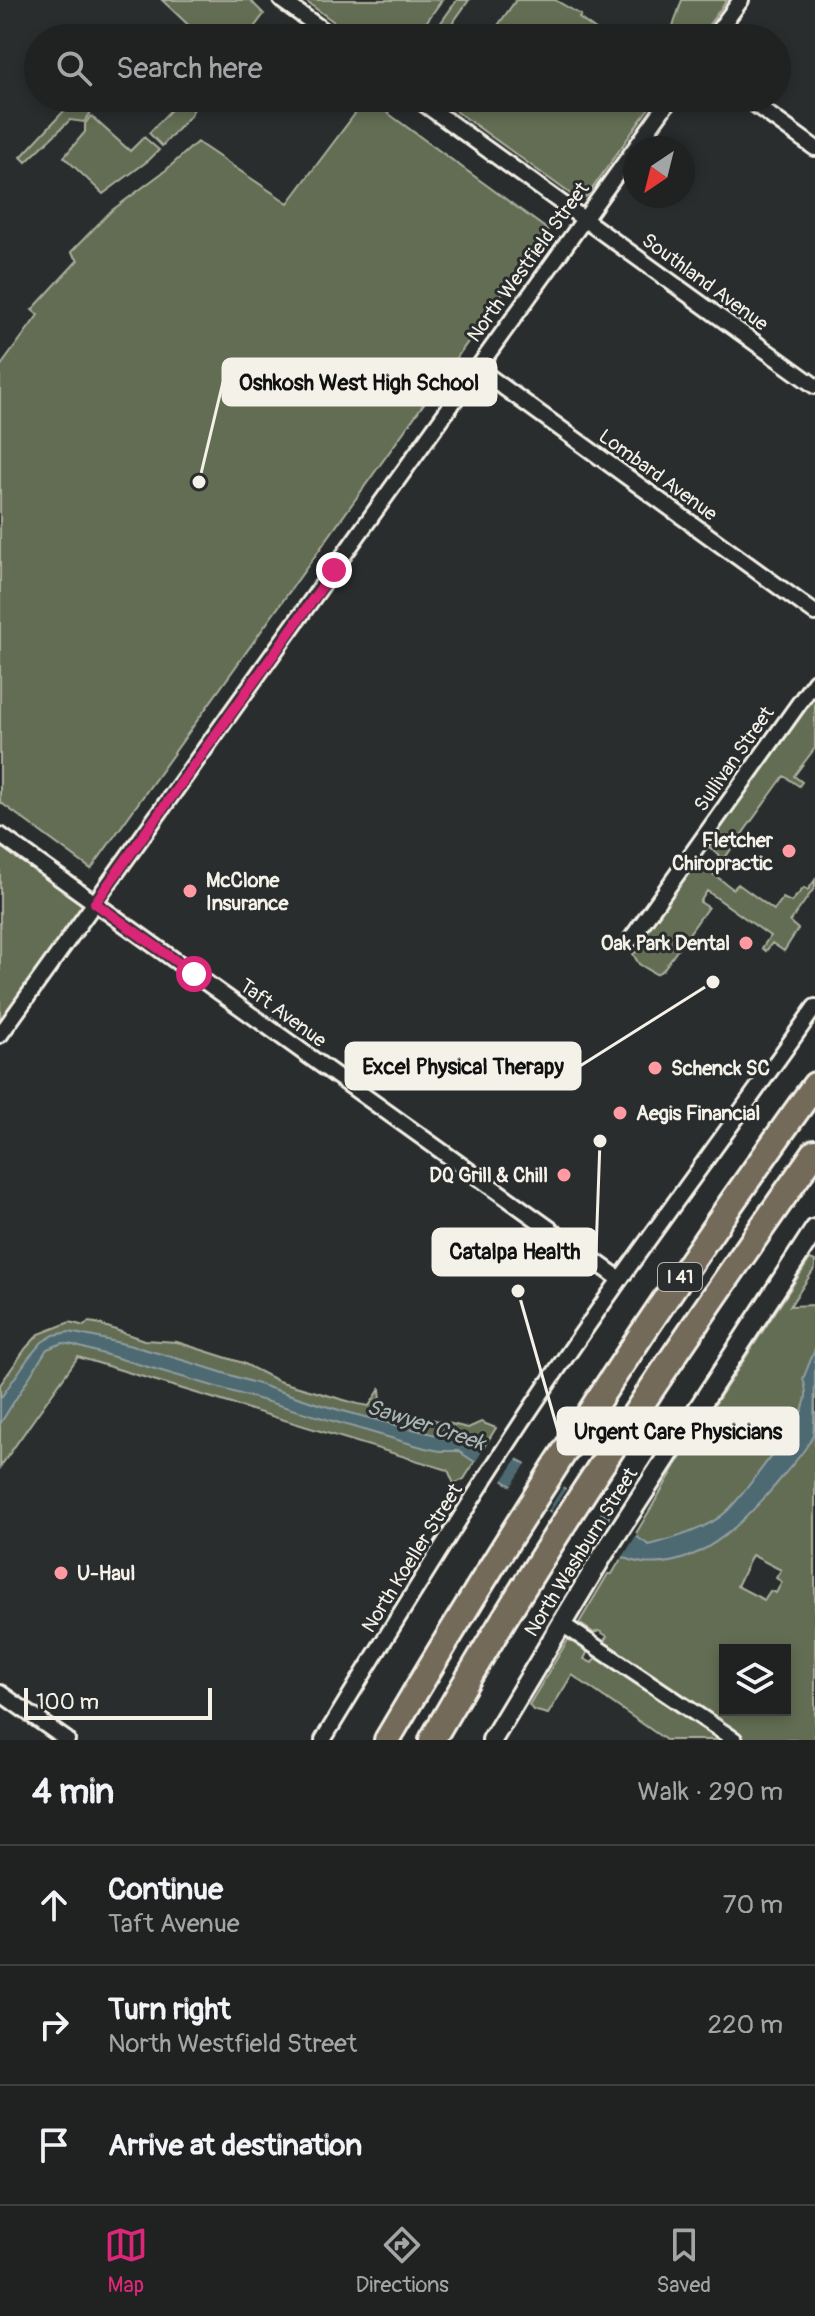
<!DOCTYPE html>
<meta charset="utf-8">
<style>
:root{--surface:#202222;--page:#2d2f2f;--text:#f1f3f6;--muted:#a2a4a5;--line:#3d3f40;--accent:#db2777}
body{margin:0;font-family:Pangolin,sans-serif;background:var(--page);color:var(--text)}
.controls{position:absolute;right:24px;bottom:24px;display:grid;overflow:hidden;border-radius:0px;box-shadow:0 4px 12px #0003}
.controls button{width:72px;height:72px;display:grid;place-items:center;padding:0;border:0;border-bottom:2px solid var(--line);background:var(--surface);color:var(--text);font:40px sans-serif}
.compass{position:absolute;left:623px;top:136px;width:72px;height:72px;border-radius:50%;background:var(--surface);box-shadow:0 4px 12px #0003;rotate:215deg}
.scale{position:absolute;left:24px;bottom:20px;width:188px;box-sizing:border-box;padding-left:8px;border:4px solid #f4f1e8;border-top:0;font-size:22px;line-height:28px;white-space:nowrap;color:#f4f1e8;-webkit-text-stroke:6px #2a2d2e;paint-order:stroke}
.stop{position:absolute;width:24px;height:24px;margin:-18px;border:6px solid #db2777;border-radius:50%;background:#fff}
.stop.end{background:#db2777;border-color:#fff;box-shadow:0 2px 8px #0008}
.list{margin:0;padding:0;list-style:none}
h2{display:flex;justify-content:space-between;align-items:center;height:104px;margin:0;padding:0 32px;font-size:34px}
h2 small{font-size:26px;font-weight:400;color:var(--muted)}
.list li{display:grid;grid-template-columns:52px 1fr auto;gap:24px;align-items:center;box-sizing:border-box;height:120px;padding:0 32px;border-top:2px solid var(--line)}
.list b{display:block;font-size:30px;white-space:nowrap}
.list p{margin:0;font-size:26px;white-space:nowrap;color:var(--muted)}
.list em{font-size:26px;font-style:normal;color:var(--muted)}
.icon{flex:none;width:44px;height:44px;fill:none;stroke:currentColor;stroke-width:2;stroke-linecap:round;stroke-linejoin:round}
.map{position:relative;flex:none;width:815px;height:1740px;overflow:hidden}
.search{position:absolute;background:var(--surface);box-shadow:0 4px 12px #0003;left:24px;right:24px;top:24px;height:88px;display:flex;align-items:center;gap:20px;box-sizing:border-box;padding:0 28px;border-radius:44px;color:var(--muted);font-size:30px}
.sheet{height:464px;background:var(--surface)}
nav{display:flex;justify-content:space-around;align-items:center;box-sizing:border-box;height:112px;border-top:2px solid var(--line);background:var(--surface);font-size:22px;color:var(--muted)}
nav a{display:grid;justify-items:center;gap:4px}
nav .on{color:var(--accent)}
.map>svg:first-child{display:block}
.green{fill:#636d53;stroke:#acaf9e;stroke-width:2;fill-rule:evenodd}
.water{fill:#4d6972;stroke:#909fa1;stroke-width:2}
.pier{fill:#2a2d2e}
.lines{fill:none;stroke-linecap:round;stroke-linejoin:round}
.street-casing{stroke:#f4f1e8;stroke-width:20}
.secondary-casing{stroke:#f4f1e8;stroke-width:24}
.highway-casing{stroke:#f4f1e8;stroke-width:30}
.street{stroke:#2a2d2e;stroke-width:14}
.secondary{stroke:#2a2d2e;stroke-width:18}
.highway{stroke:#736b5a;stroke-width:24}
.route{stroke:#db2777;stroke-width:10}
.poi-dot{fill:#ff9aa2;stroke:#2a2d2e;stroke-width:3}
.labels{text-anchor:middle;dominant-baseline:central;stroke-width:6;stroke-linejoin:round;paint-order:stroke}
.shield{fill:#2a2d2e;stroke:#b7b6b0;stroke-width:2}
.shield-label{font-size:18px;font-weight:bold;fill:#f4f1e8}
.street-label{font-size:20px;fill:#f4f1e8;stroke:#2a2d2e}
.poi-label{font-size:20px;font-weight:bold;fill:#f4f1e8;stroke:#2a2d2e;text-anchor:start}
.water-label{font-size:22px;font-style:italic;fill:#a9b4b3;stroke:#2a2d2e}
.leader{fill:none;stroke:#f4f1e8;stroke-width:3}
.callout-dot{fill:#f4f1e8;stroke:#2a2d2e;stroke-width:3}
.callout{fill:#f4f1e8;stroke:#f4f1e8;stroke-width:3}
.callout-label{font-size:22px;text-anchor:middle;font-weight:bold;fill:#111}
</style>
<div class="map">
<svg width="815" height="1740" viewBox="0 0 815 1740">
<rect width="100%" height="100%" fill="#2a2d2e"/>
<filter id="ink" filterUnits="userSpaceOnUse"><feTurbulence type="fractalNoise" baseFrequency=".0125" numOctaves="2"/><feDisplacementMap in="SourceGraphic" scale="16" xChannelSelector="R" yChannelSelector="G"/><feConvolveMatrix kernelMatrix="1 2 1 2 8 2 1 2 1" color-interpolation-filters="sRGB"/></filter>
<g filter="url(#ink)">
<path class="green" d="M162 0H250L264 14 246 38H202Z
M304 0H442L415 38H356Z
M457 0H469L442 38H430Z
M516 0H555L581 15 579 18 607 38H489Z
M682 0H727L699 38H669Z
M76 98H94L98 102 84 122 70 120 26 162 21 157Z
M182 98H200L190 116 162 146 149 133Z
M367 98 548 230 91 869 0 802V367L38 315 32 310 78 260 71 252 111 211 166 170 197 142 288 203Z
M438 98H656L587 196 579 200Z
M91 116 130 151 144 137 159 150 149 160 103 194 64 157 85 132V124Z
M815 697V748L794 776 802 782 799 786 784 776 724 859 708 846Z
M0 835 95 903 0 1035Z
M695 864H700L733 889 738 884 774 910 783 898 791 902 804 888 808 890 815 880V887L790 922 798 929 784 951 772 943 766 951 762 948 770 936 707 891 700 902 708 907 663 970 656 974 639 964 633 954 642 948 644 935Z
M810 1259 815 1261V1268L790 1306 815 1305V1740H744L601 1646 607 1636 599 1631 594 1633 579 1623 608 1574H612L687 1447ZM752 1555 781 1570 776 1578 782 1582 776 1593 770 1591 764 1600 737 1586ZM725 1650H785V1710H725Z
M70 1322 84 1326 88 1322 96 1323 144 1340 177 1342 243 1363 278 1381 358 1404 369 1406 380 1389 381 1401 389 1409 468 1428 481 1422 496 1428 464 1479 454 1484 448 1470 78 1357 0 1467V1385L26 1348 39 1334Z
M569 1638 589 1649 584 1659 592 1663 597 1655 725 1740H666L572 1675 548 1714 533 1710 529 1705Z"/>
<path class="water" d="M69 1332C156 1348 238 1378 322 1405 369 1419 417 1430 464 1442 513 1447 562 1488 603 1515L609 1514V1518L649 1545C673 1539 711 1528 729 1509 749 1488 765 1462 784 1440L788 1447 796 1437C795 1413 813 1404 803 1379L815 1349C815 1367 815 1422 813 1435 807 1450 794 1462 784 1475 751 1515 702 1570 643 1563 625 1561 609 1549 593 1540L589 1543V1537L458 1451H440L425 1448 73 1345 63 1343 47 1349 0 1424V1399L29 1357 42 1342 54 1335Z"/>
<path class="pier" d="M488 1442 519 1456 500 1484 473 1466Z
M527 1462 564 1485 546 1514 509 1490Z
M567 1487 602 1510 584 1539 548 1516Z
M613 1513V1516L637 1534 621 1560 593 1545Z"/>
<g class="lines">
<g class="street-casing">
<path id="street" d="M281 0 334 38
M713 38 741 0
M416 98 815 386
M746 98 815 148
M477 368 815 613
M0 835 620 1279
M631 939 815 681
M0 1035 671 98
M562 1624 735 1740
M0 1693 67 1740
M323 1740C388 1633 453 1527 522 1422 615 1281 718 1146 815 1007"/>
</g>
<g class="secondary-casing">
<path id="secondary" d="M492 1740 603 1555 815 1229"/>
</g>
<g class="highway-casing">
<path id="highway" d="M387 1740C519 1515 662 1297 815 1085
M432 1740C549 1537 680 1343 815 1152"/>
</g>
<use href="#street" class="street"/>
<use href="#secondary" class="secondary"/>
<use href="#highway" class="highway"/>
</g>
</g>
<g class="lines" filter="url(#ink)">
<path class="route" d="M194 974 95 903 334 570"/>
</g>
<g class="poi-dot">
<circle cx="789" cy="851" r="8"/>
<circle cx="190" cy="891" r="8"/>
<circle cx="746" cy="943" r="8"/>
<circle cx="655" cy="1068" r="8"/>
<circle cx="620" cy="1113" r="8"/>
<circle cx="564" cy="1175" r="8"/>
<circle cx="61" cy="1573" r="8"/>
</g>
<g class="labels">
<rect class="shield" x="658" y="1263" width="44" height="28" rx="6"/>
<g class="shield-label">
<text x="680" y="1277">I 41</text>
</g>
<g class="street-label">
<text transform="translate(528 262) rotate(-54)">North Westfield Street</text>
<text transform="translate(705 282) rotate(36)">Southland Avenue</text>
<text transform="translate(658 475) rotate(36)">Lombard Avenue</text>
<text transform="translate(734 759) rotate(-55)">Sullivan Street</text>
<text transform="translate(283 1013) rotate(36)">Taft Avenue</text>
<text transform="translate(581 1552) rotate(-58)">North Washburn Street</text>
<text transform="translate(412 1558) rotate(-58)">North Koeller Street</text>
</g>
<g class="poi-label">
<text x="773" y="840" text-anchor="end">Fletcher<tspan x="773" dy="23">Chiropractic</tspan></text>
<text x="206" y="880">McClone<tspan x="206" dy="23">Insurance</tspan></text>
<text x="730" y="943" text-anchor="end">Oak Park Dental</text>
<text x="671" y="1068">Schenck SC</text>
<text x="636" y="1113">Aegis Financial</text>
<text x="548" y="1175" text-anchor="end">DQ Grill &amp; Chill</text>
<text x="77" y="1573">U-Haul</text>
</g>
<g class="water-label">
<text transform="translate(426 1425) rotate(18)">Sawyer Creek</text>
</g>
</g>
<path class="leader" d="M199 482L223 382M713 982L580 1066M600 1141L596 1252M518 1291L558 1431"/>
<g class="callout-dot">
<circle cx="199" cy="482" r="8"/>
<circle cx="713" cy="982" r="8"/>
<circle cx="600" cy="1141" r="8"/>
<circle cx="518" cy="1291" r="8"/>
</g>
<g class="callout">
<rect x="223" y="359" width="273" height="46" rx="8"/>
<rect x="346" y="1043" width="234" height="46" rx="8"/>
<rect x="433" y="1229" width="163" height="46" rx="8"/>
<rect x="558" y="1408" width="240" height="46" rx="8"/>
</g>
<g class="callout-label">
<text x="359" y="390">Oshkosh West High School</text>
<text x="463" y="1074">Excel Physical Therapy</text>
<text x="515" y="1259">Catalpa Health</text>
<text x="678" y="1439">Urgent Care Physicians</text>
</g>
</svg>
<div class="controls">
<button><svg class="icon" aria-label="layers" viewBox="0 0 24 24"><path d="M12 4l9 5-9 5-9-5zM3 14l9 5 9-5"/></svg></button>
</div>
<svg class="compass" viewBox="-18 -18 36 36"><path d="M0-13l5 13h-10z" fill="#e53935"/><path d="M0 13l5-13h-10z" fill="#a2a4a5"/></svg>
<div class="scale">100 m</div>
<div class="stop" style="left:194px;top:974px"></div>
<div class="stop end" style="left:334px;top:570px"></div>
<div class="search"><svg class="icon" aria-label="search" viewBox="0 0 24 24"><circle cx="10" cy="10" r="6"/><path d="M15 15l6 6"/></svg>Search here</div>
</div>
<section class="sheet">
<h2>4 min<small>Walk · 290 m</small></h2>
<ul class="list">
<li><svg class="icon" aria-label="ahead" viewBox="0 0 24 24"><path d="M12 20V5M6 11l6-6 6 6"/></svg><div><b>Continue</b><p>Taft Avenue</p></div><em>70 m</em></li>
<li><svg class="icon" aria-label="right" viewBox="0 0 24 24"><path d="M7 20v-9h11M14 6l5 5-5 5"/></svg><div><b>Turn right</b><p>North Westfield Street</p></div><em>220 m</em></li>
<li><svg class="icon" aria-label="arrive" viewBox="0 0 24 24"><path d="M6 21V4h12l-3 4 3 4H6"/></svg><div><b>Arrive at destination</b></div></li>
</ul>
</section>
<nav>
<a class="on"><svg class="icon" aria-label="map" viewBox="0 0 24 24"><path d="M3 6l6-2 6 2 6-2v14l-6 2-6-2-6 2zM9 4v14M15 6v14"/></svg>Map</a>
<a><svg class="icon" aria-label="directions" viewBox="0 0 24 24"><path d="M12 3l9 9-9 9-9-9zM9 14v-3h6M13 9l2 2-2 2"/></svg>Directions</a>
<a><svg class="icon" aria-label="saved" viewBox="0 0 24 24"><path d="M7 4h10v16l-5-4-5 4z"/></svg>Saved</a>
</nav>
